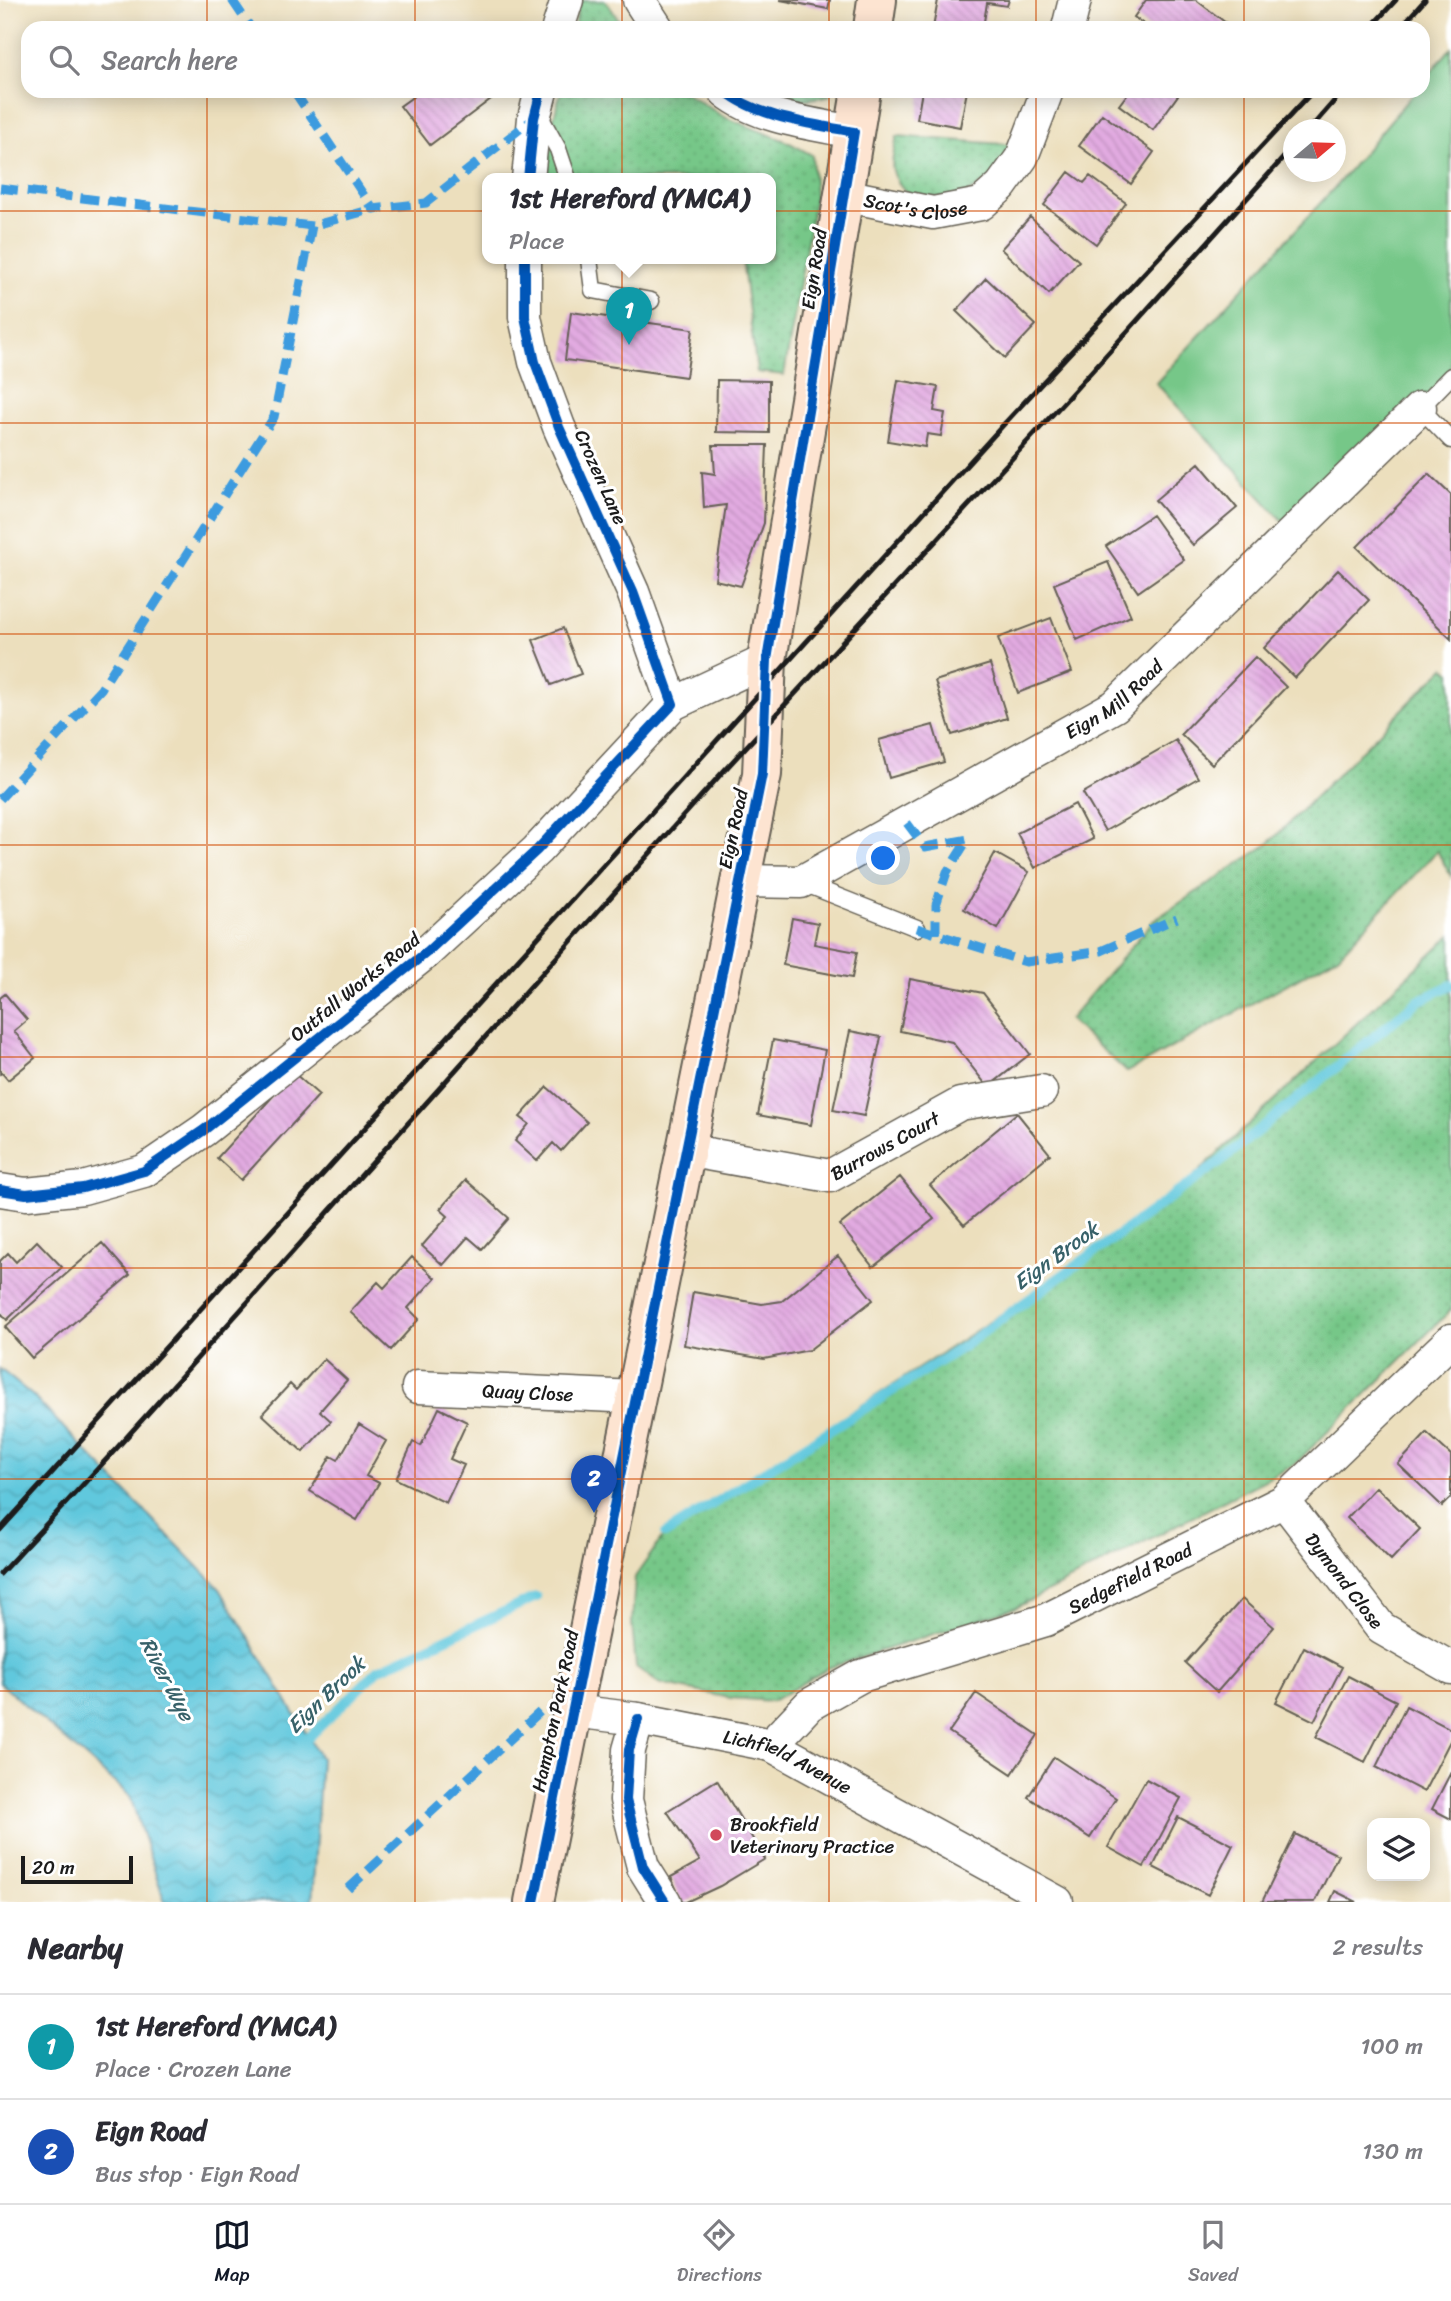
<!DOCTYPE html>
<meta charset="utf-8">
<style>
:root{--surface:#fff;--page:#f2f2f3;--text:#2b2b33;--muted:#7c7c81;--line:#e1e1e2;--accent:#111827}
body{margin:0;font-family:Sriracha,sans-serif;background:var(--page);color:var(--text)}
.controls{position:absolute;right:21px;bottom:21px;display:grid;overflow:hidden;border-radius:14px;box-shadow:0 4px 18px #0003}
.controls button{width:63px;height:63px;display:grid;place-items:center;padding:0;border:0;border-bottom:2px solid var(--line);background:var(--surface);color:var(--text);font:35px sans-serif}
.compass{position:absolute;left:1283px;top:119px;width:63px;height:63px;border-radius:50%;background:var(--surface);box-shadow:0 4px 18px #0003;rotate:71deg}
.scale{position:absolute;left:21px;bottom:18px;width:112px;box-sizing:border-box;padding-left:7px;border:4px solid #1c1c1c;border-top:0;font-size:19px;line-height:24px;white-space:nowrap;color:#1c1c1c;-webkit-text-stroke:5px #fff;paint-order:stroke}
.you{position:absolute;left:884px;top:859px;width:24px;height:24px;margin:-18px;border:5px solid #fff;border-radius:50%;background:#1a73e8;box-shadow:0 0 0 10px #1a73e833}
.badge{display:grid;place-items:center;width:46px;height:46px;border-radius:50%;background:var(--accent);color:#fff;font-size:23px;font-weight:700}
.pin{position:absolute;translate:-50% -58px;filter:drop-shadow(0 2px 4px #0008)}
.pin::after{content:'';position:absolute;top:37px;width:24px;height:21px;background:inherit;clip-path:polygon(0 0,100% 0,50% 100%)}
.popup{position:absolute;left:482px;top:173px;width:294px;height:91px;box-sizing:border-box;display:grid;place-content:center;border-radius:14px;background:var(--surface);filter:drop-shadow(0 2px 5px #0005);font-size:23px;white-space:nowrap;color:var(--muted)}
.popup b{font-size:26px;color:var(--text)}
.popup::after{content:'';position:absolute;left:50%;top:100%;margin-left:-14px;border:14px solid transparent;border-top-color:var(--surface)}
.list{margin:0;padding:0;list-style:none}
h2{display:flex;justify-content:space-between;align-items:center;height:91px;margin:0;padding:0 28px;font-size:30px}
h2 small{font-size:23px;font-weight:400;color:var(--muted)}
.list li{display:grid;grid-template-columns:46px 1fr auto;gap:21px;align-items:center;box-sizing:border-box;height:105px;padding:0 28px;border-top:2px solid var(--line)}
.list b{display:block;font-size:26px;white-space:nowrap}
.list p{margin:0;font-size:23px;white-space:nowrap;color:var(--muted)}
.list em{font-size:23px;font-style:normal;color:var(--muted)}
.icon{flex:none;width:38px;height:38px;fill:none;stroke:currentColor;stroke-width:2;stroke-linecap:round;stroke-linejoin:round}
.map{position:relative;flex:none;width:1451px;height:1902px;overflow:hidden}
.search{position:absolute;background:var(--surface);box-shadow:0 4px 18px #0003;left:21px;right:21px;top:21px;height:77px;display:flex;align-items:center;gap:18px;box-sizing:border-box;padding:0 24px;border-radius:21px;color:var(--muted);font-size:26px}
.sheet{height:301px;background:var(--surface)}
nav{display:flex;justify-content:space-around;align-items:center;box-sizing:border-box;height:98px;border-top:2px solid var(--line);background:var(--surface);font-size:19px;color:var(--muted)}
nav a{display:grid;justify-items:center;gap:4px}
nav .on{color:var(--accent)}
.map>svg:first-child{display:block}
.grass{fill:url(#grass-dots);stroke:#497252;stroke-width:2}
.park{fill:#76c788;stroke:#497252;stroke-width:2}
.water{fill:url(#water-waves);stroke:#3e727c;stroke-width:2}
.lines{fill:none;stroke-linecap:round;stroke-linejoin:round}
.stream{stroke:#60c8dd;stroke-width:10}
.building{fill:url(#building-back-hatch)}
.service-casing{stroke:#656054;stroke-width:19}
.minor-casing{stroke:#656054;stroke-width:35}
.secondary-casing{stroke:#656054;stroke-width:42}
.service{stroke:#fff;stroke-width:16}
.minor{stroke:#fff;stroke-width:32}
.secondary{stroke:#fde4d1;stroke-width:38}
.rail{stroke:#1c1c1c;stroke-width:5}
.quiet{stroke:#3c9bdf;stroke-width:9;stroke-dasharray:18 9;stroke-linecap:butt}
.cycleway-casing{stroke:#fff;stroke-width:15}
.cycleway{stroke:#0057b8;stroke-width:10}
.grid{fill:none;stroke:#d4530e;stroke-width:2;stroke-opacity:0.55}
.poi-dot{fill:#d1495b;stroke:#fff;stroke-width:2.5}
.labels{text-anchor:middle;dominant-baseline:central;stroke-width:6;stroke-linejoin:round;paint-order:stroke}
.street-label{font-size:19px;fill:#1c1c1c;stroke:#fff}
.poi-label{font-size:19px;fill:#1c1c1c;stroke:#fff;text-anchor:start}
.water-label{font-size:21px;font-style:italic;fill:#376169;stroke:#fff}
</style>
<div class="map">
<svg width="1451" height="1902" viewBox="0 0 1451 1902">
<defs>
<pattern id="grass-dots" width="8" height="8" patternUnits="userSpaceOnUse" patternTransform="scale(1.75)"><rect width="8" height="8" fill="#76c788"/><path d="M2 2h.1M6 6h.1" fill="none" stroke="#66aa75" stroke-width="1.8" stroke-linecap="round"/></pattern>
<pattern id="water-waves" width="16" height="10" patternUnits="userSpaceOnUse" patternTransform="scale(1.75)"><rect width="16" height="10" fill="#60c8dd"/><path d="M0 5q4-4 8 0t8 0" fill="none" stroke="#53abbd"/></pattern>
<pattern id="building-back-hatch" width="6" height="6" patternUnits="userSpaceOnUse" patternTransform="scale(1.75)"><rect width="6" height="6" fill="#e2aae1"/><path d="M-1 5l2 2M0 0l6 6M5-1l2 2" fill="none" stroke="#c192c0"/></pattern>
</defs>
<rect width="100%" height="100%" fill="#fff"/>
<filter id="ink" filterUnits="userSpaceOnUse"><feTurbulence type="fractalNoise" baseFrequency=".0143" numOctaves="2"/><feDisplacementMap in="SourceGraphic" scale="14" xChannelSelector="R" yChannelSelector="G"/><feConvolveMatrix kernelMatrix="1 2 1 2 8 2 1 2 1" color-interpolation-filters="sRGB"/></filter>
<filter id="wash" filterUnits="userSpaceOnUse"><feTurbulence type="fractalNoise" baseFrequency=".00686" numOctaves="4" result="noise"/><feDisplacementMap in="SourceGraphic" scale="28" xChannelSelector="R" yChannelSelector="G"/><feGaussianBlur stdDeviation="1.57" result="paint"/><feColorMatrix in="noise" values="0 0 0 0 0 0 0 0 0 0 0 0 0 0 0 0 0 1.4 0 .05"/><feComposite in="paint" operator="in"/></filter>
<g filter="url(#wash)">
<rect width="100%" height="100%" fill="#ecdfbd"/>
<path class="grass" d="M580 1H606L624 28H574Z
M561 91H683L724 117 788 142 812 155 815 196 784 375 757 372 742 259H771V179H543L547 143Z
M768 91H830V95C807 101 789 102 768 91Z
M897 136 1015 145 999 173 960 198 910 196C887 174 891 165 897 136Z
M1445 667 1451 673V876L1437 851 1338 956 1127 1072 1069 1020 1153 921 1268 844Z
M1451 935V1310L1294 1465 1017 1607 828 1668 773 1701 730 1698 660 1684 636 1667 632 1624 635 1577 665 1534 1150 1217Z"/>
<path class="park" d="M1451 48V376L1294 533 1156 383 1335 187 1415 91H1423V81Z"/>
<path class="water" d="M0 1369 33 1396 220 1589 321 1758 312 1902H165L130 1796 0 1683Z"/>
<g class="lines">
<path class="stream" d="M665 1534 964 1346 1217 1164 1418 1001 1451 985
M299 1747 378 1670 536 1597"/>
</g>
<g id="blocks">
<path class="building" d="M780 0H830L828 9Z
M938 0H1009L1007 6 987 3 983 28H933Z
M1146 0H1196L1226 23 1223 28H1149L1134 17Z
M421 91H498L499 93 430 145 400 106Z
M922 91H967L960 127 917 119Z
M1126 91H1181L1153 130 1119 105 1128 93Z
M1102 114 1154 152 1131 184 1079 146Z
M1069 172 1084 183 1090 176 1126 203 1096 244 1044 205Z
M1030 217 1079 261 1049 294 1001 249Z
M986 278 1036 325 1005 358 956 311Z
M571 312 693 329 686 377 565 360Z
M717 380 769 381V433L716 432Z
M898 380 938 387 934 411 945 413 941 436 927 434 925 447 888 441Z
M713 445H767L764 523 741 586 715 580 726 505 704 508 702 472 715 474Z
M1199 463 1237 508 1193 545 1155 500Z
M1429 474 1451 495V639L1357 547Z
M1152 515 1184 560 1138 592 1106 546Z
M1108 562 1131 616 1077 640 1054 584Z
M1338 570 1369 600 1295 678 1264 648Z
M1051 618 1072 672 1018 693 998 638Z
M563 628 581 674 551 685 533 640Z
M1255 657 1286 687 1212 764 1181 734Z
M990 664 1007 718 952 735 935 681Z
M933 725 944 762 889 778 879 740Z
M1176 740 1198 778 1105 831 1083 793Z
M1075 804 1093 839 1035 868 1017 833Z
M995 853 1029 872 998 929 964 909Z
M792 918 818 923 814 944 857 952 852 978 783 965Z
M910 979 983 993 1030 1054 988 1087 952 1042 900 1031Z
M5 994 27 1020 14 1031 35 1058 8 1080 2 1073 0 1074V998Z
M850 1031 881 1037 864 1116 833 1110Z
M773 1040 825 1050 811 1125 758 1115Z
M294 1073 319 1095 241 1180 217 1158Z
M547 1087 587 1122 561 1151 553 1143 537 1161 515 1141 529 1124 520 1117Z
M1017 1113 1050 1154 964 1225 930 1185Z
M900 1177 934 1219 873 1267 840 1225Z
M466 1180 509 1218 482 1249 468 1237 443 1265 422 1246 448 1216 440 1209Z
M37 1241 62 1267 7 1320 2 1314 0 1316V1261L8 1253 16 1262Z
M102 1243 130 1275 32 1358 5 1327Z
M838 1256 873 1300 809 1350 764 1359 684 1345 693 1292 762 1304 782 1301Z
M412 1257 435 1278 408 1308 419 1319 391 1350 350 1312 378 1282 384 1288Z
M324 1359 347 1380 320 1411 331 1421 303 1452 262 1414 290 1384 296 1390Z
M439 1408 467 1422 450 1459 464 1465 446 1503 396 1479 413 1442 421 1446Z
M359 1424 386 1441 366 1476 379 1483 357 1520 310 1491 331 1456 338 1460Z
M1427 1433 1451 1455V1497L1442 1506 1398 1464Z
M1376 1487 1420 1529 1391 1560 1347 1518Z
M1242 1599 1274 1627 1217 1692 1185 1663Z
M1304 1647 1342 1667 1314 1721 1276 1702Z
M1348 1676 1396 1701 1365 1762 1316 1737Z
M976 1693 1038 1735 1012 1774 949 1732Z
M1406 1706 1451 1729V1739L1424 1792 1376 1767Z
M1054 1757 1116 1798 1090 1838 1028 1797Z
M1451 1772V1819L1432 1809Z
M1146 1779 1181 1798 1144 1867 1108 1847Z
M717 1780 765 1859 720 1886 686 1902H682L671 1877 700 1861 667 1811Z
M1178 1817 1233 1845 1208 1895 1153 1867Z
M1295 1834 1338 1855 1315 1902H1262Z
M1335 1891 1357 1902H1330Z"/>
</g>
</g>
<g filter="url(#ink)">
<use href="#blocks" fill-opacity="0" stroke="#656054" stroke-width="2"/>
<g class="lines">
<g class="service-casing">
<path id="service" d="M539 115 558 149 568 179
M589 259 593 290 651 301
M1451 376 1420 408 1451 440
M801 882 917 928"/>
</g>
<g class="minor-casing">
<g id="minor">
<path d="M639 0 657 28"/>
<path d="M558 28 567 0"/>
<path d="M1068 28 1075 0"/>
<path d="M725 91C758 118 813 124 854 132"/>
<path d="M528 179 534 118 541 91"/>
<path id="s1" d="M843 195 933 213 981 204 1001 186 1022 157 1047 91"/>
<path d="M525 259V317L535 362 559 427 633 592 673 704"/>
<path id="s2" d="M740 881 801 882 1115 706 1420 408"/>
<path id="s3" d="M685 1150 830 1176 960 1104 1041 1091"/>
<path d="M0 1190 26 1194 83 1188 144 1171 204 1130 427 952 537 850 673 704 767 660"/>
<path id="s4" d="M418 1387 636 1397"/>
<path id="s5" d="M1284 1501 1381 1628 1451 1668"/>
<path id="s6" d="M573 1711 638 1719 771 1745 1057 1902"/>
<path d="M638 1719 629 1750 626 1800 643 1867 665 1902"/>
<path id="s7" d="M771 1745 809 1705 861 1676 1046 1620 1284 1501 1451 1340"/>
</g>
</g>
<g class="secondary-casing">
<path id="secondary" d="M873 28 877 0
M534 1902 762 774 767 660 861 91"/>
</g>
<use href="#service" class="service"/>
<use href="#minor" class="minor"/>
<use href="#secondary" class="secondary"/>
<path class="rail" d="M1370 28 1396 0
M1400 28 1425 0
M1309 130 1343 91
M0 1530 1005 423 1313 91
M0 1574 116 1449 721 774 1064 402 1294 146"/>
<path class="quiet" d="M232 0 251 28
M294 91 373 209 426 203 534 118
M0 188 312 226
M0 799 101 689 274 417 312 226 373 209
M907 823 925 847 968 839 947 872 936 905V934
M917 928 1026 962 1101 951 1177 918
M348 1889 543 1709"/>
<g class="cycleway-casing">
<path id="cycleway" d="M528 179 534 118 541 91
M0 1190 26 1194 83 1188 144 1171 204 1130 427 952 537 850 673 704 633 592 559 427 535 362 525 317V259
M638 1719 629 1750 626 1800 643 1867 665 1902
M534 1902 762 774 767 660 854 132C813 124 758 118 725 91"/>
</g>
<use href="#cycleway" class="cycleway"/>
</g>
</g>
<path class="grid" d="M207 0V28M415 0V28M622 0V28M829 0V28M1036 0V28M1244 0V28M207 91V1902M415 91V1902M622 91V1902M829 91V1902M1036 91V1902M1244 91V1902M0 211H1451M0 423H1451M0 634H1451M0 845H1451M0 1057H1451M0 1268H1451M0 1479H1451M0 1691H1451"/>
<circle class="poi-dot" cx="716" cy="1835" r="7"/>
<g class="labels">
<g class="street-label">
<text stroke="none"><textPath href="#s1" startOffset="74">Scot's Close</textPath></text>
<text transform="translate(814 269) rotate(-81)">Eign Road</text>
<text transform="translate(601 477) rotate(66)">Crozen Lane</text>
<text stroke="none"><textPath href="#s2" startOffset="424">Eign Mill Road</textPath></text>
<text transform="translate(733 829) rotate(-78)">Eign Road</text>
<text transform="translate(355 987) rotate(-39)">Outfall Works Road</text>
<text stroke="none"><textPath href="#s3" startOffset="210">Burrows Court</textPath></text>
<text stroke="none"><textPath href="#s4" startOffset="110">Quay Close</textPath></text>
<text stroke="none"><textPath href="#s7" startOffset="402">Sedgefield Road</textPath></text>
<text stroke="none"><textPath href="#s5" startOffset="100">Dymond Close</textPath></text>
<text transform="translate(555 1711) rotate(-78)">Hampton Park Road</text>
<text stroke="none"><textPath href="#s6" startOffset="222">Lichfield Avenue</textPath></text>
</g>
<g class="poi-label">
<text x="730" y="1824">Brookfield<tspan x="730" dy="22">Veterinary Practice</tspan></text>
</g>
<g class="water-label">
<text transform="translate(1056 1256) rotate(-36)">Eign Brook</text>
<text transform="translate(167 1679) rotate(62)">River Wye</text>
<text transform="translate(326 1695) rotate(-44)">Eign Brook</text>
</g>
</g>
</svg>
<div class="controls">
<button><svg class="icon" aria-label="layers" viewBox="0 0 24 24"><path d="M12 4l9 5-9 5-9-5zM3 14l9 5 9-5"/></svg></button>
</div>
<svg class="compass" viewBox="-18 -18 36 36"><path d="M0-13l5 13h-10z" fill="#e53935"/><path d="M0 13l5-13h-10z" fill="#7c7c81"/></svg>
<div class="scale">20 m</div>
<div class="you"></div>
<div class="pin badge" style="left:629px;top:345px;background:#0f9aa8">1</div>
<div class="popup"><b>1st Hereford (YMCA)</b>Place</div>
<div class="pin badge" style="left:594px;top:1513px;background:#1a4fb4">2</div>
<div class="search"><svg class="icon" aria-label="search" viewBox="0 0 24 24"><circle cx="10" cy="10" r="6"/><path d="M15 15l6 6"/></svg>Search here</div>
</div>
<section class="sheet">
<h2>Nearby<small>2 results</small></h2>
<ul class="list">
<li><span class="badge" style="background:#0f9aa8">1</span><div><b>1st Hereford (YMCA)</b><p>Place · Crozen Lane</p></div><em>100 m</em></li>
<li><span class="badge" style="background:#1a4fb4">2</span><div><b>Eign Road</b><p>Bus stop · Eign Road</p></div><em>130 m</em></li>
</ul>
</section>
<nav>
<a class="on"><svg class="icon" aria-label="map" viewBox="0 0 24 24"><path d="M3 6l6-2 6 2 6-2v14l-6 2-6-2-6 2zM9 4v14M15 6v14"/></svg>Map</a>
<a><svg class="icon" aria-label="directions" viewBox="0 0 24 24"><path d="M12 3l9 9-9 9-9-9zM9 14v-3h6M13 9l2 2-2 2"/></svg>Directions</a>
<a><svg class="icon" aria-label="saved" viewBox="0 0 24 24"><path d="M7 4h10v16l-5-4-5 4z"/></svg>Saved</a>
</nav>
